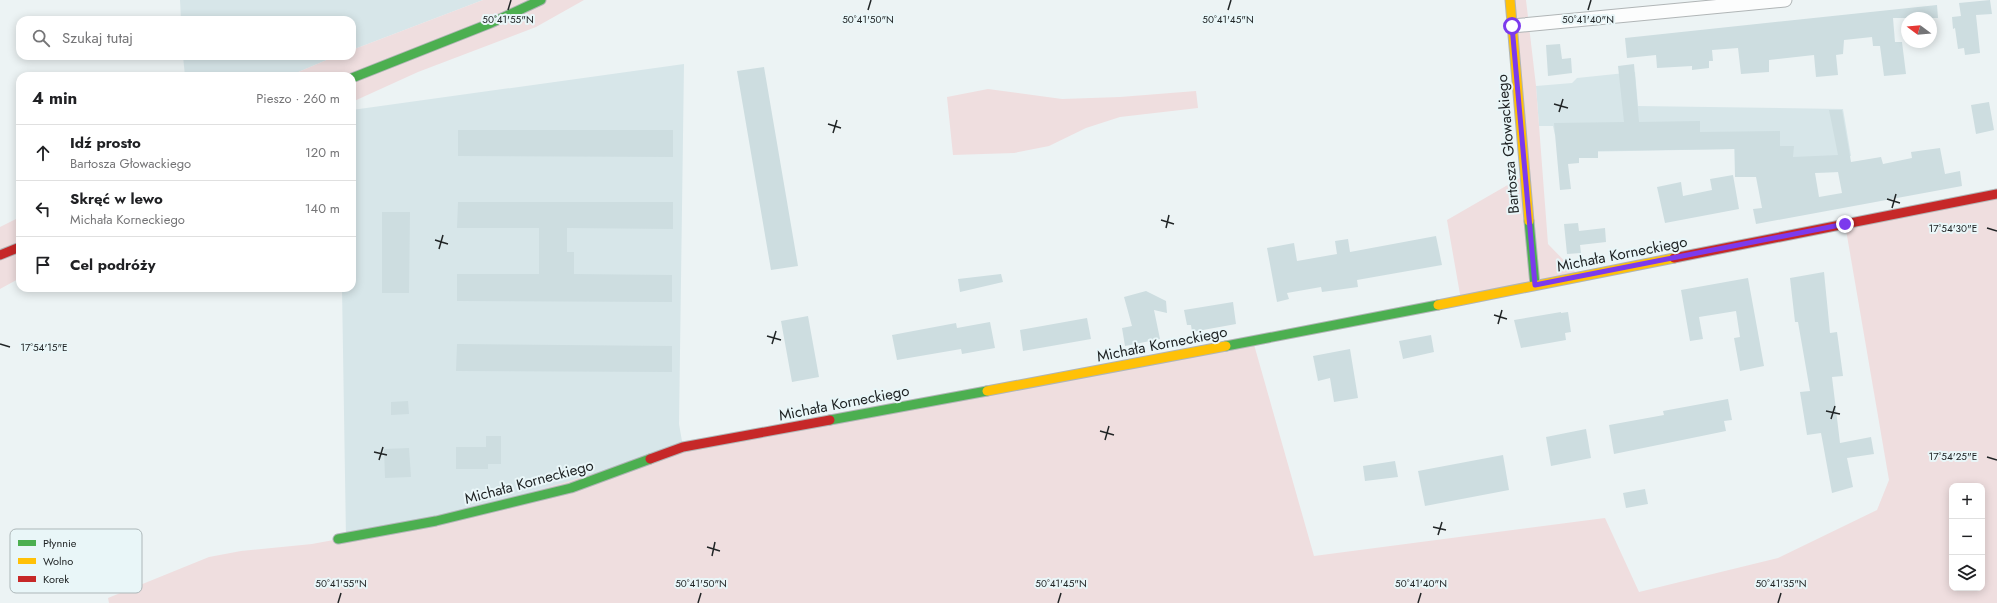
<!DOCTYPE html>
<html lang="pl">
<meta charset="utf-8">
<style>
:root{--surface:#fff;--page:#f2f2f2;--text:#202124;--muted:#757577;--line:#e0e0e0}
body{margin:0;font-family:Jost,sans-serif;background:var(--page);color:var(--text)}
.controls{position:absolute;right:12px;bottom:12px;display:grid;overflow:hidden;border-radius:8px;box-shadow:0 2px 10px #0003}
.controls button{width:36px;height:36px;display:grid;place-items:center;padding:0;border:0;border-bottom:1px solid var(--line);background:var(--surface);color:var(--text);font:20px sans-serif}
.compass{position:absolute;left:1901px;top:12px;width:36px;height:36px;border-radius:50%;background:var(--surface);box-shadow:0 2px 10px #0003;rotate:286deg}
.stop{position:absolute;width:12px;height:12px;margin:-9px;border:3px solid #7c3aed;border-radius:50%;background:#fff}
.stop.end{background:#7c3aed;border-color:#fff;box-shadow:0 1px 4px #0008}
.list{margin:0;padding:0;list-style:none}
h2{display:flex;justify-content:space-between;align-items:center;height:52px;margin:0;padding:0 16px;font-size:17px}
h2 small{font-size:13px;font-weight:400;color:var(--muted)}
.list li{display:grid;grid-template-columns:26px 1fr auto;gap:12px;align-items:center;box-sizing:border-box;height:56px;padding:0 16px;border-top:1px solid var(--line)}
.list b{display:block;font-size:15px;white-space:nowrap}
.list p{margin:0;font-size:13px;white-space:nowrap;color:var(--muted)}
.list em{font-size:13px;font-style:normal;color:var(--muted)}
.icon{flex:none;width:22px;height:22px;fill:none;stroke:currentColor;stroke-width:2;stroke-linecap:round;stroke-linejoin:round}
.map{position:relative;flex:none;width:1997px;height:603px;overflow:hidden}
.search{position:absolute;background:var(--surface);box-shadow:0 2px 10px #0003;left:16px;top:16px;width:340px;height:44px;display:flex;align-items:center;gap:10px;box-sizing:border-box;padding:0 14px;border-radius:12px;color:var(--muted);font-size:15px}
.panel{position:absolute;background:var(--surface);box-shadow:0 2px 10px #0003;left:16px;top:72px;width:340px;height:220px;border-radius:12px}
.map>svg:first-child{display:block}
.built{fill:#d7e6e9}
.green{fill:#efdedf;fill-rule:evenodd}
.building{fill:#cddde0;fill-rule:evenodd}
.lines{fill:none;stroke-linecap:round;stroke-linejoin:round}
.street-casing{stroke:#b0b5b6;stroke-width:15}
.fast-casing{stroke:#b0b5b6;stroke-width:11}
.slow-casing{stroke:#b0b5b6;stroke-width:11}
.jam-casing{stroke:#b0b5b6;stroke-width:11}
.street{stroke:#fcfdfd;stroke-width:13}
.fast{stroke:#4caf50;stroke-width:9}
.slow{stroke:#ffc107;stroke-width:9}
.jam{stroke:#c62828;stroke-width:9}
.route{stroke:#7c3aed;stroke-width:5}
.ticks{fill:none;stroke:#212526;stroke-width:1.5}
.labels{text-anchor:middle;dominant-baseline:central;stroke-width:4;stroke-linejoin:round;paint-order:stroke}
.street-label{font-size:15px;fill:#212526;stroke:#e9f6f8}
.key{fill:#e9f6f8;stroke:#adb7b9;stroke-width:1}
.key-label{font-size:11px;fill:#212526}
.ticks-label{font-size:10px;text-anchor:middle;fill:#212526;stroke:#e9f6f8;stroke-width:4;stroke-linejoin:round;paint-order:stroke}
</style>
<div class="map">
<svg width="1997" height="603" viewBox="0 0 1997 603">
<rect width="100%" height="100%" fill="#ecf3f4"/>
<path class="built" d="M180 0H483L352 50V20H181Z
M183 56H336L289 76H185Z
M684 64 679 424 683 447 571 488 346 538 342 288H352V110Z
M1635 72 1638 106 1843 109 1851 156 1843 157V172L1780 173V176L1735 177 1734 149 1577 152 1569 133 1555 135 1553 126H1539L1536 86 1572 83 1577 78Z"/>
<path class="green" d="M483 0H584L536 27 418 72 352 102V76H289L336 56H352V50Z
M1510 0H1526L1536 86 1548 244 1580 277 1461 300 1447 220 1525 175Z
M988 89 1062 99 1120 97 1196 91 1198 108 1120 117 1086 128 1049 146 1014 153 953 155 947 97Z
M1997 194V603H109L108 598 209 557 241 551 312 544 436 521 683 447 1253 341 1314 556 1605 518 1639 592 1778 558 1877 510 1889 480 1845 224ZM1952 486H1982V588H1952Z
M20 217V278L0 289V227Z"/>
<path class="building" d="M1990 0 1992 14 1976 15 1980 53 1965 55 1964 48 1958 49 1955 28 1953 29 1952 17 1961 16 1959 3Z
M1937 5 1938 18H1893L1895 42H1902L1906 74 1884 76 1880 46H1873L1872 37 1844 40 1843 54 1836 55 1838 75 1816 77 1814 55 1769 60V72L1741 74 1738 48 1712 50 1713 61H1709V68L1692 70V66L1657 68 1656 55 1627 58 1625 38Z
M1560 44 1562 59 1571 58 1572 73 1548 76 1546 45Z
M1634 64 1639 122 1700 121V132L1780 131V146H1794L1793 157 1838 155 1829 110H1842L1851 162 1881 157 1883 164 1912 158 1911 152 1940 148 1945 174 1960 171 1962 186 1756 224 1753 209 1762 208 1756 177H1735V149L1598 151V158H1579V163L1568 164 1571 189 1560 190 1554 123 1624 122 1618 66ZM1838 172 1842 193 1819 197 1815 173Z
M764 67 798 266 771 270 737 71Z
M1989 102 1994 130 1976 134 1971 105Z
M458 130H673V157L458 156Z
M1733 175 1739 209 1665 223 1657 187 1681 182 1683 196 1712 190 1710 179Z
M458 202H673V229L567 228V252H574V274L672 275V302L457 301V274H539V228H457Z
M382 212H410L409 293H382Z
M1578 223 1579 231 1605 228 1606 242 1580 245 1581 253 1567 254 1564 224Z
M1436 236 1442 265 1357 280 1358 287 1322 292 1321 287 1287 293 1289 299 1277 302 1267 248 1294 243 1297 261 1337 254 1335 241 1348 239 1350 252Z
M1824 272 1830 333 1837 332 1843 376 1832 377 1840 443 1871 437 1874 454 1847 458 1853 487 1832 493 1821 433 1807 435 1800 392 1810 391 1798 322H1795L1790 278Z
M1001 274 1003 282 960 292 958 279Z
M1748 278 1764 366 1740 371 1734 338 1740 337 1736 311 1699 317 1703 339 1690 341 1681 290Z
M1146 291 1166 301 1167 313 1154 310 1160 339 1125 346 1122 328 1132 326 1124 297Z
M1233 302 1236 324 1192 332 1191 325H1187L1184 310Z
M1561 312V313L1568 312 1571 332 1565 333 1566 340 1521 348 1514 320Z
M808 316 819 377 792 382 781 321Z
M1087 318 1091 339 1023 351 1020 330Z
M990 322 995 348 962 354 961 349 897 360 892 335 956 323 957 328Z
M1431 335 1434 352 1403 359 1399 341Z
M457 344 672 346V372L456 371Z
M1350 349 1358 398 1334 402 1330 378 1318 381 1313 356Z
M1728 399 1732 420 1724 421 1726 431 1614 454 1609 425 1664 415 1663 411Z
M408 401 409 414 391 415V402Z
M1586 429 1591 458 1551 466 1546 437Z
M486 436H501V464H488V469H456V447H486Z
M409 448 411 477 385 478 384 449Z
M1503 455 1509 490 1425 506 1418 471Z
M1395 461 1398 477 1365 481 1363 466Z
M1645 489 1648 504 1626 508 1623 493Z"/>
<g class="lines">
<g class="street-casing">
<path id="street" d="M1512 26 1785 0"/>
</g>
<g class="fast-casing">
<path id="fast" d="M352 78 491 23 541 0
M1529 221 1535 285
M1226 346 1438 305
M830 420 987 391
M338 539 436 521 571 488 650 459"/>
</g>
<g class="slow-casing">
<path id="slow" d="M1510 0 1529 221
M1438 305 1674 258
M987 391 1226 346"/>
</g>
<g class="jam-casing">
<path id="jam" d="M0 255 20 247
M1674 258 1997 194
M650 459 683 447 830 420"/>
</g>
<use href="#street" class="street"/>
<use href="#fast" class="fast"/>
<use href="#slow" class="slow"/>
<use href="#jam" class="jam"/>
</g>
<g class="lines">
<path class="route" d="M1512 26 1535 285 1845 224"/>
</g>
<path class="ticks" d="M508 10 511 0M868 10 871 0M1228 10 1231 0M1588 10 1591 0M1554 104 1568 108M1559 112 1563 99M828 124 841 128M833 133 837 120M1887 199 1900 203M1892 208 1896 194M1161 220 1174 224M1166 228 1169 215M1987 228 1997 231M435 240 448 244M439 249 443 235M1494 315 1507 319M1498 324 1502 310M767 336 781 340M0 344 10 347M772 344 776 331M1826 411 1840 414M1831 419 1835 406M1100 431 1114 435M1105 440 1109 426M374 452 387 455M1987 457 1997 460M379 460 383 447M1433 527 1446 530M1438 535 1442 522M707 547 720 551M712 556 715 542M338 603 341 593M698 603 701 593M1058 603 1061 593M1418 603 1421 593M1778 603 1781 593"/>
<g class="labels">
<g class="street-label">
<text transform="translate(1508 144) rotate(-95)">Bartosza Głowackiego</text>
<text transform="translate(1622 254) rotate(-11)">Michała Korneckiego</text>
<text transform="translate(1162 344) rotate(-11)">Michała Korneckiego</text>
<text transform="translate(844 403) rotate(-11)">Michała Korneckiego</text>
<text transform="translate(529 482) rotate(-15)">Michała Korneckiego</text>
</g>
</g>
<rect x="10" y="529" width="132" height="64" rx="6" class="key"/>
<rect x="18" y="540" width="18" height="6" fill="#4caf50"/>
<rect x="18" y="558" width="18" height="6" fill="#ffc107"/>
<rect x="18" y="576" width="18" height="6" fill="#c62828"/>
<g class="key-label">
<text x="43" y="547">Płynnie</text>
<text x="43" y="565">Wolno</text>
<text x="43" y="583">Korek</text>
</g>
<g class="ticks-label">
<text x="508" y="23">50°41'55"N</text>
<text x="868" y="23">50°41'50"N</text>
<text x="1228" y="23">50°41'45"N</text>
<text x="1588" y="23">50°41'40"N</text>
<text x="1953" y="232">17°54'30"E</text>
<text x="44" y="351">17°54'15"E</text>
<text x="1953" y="460">17°54'25"E</text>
<text x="341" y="587">50°41'55"N</text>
<text x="701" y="587">50°41'50"N</text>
<text x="1061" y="587">50°41'45"N</text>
<text x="1421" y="587">50°41'40"N</text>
<text x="1781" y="587">50°41'35"N</text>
</g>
</svg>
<div class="controls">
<button>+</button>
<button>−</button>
<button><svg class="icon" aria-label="layers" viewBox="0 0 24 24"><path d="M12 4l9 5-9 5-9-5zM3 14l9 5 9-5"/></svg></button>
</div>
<svg class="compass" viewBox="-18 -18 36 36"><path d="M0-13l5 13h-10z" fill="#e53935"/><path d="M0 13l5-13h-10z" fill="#757577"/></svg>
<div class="stop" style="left:1512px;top:26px"></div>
<div class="stop end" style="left:1845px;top:224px"></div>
<div class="search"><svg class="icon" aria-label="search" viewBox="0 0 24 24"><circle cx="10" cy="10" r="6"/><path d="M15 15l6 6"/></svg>Szukaj tutaj</div>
<section class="panel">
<h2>4 min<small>Pieszo · 260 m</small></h2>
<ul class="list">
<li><svg class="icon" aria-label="ahead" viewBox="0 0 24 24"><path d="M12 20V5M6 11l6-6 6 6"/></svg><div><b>Idź prosto</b><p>Bartosza Głowackiego</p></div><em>120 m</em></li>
<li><svg class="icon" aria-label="left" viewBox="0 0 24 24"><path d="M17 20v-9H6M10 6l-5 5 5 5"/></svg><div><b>Skręć w lewo</b><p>Michała Korneckiego</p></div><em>140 m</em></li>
<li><svg class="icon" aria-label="arrive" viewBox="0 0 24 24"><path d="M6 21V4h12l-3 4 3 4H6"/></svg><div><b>Cel podróży</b></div></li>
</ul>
</section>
</div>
